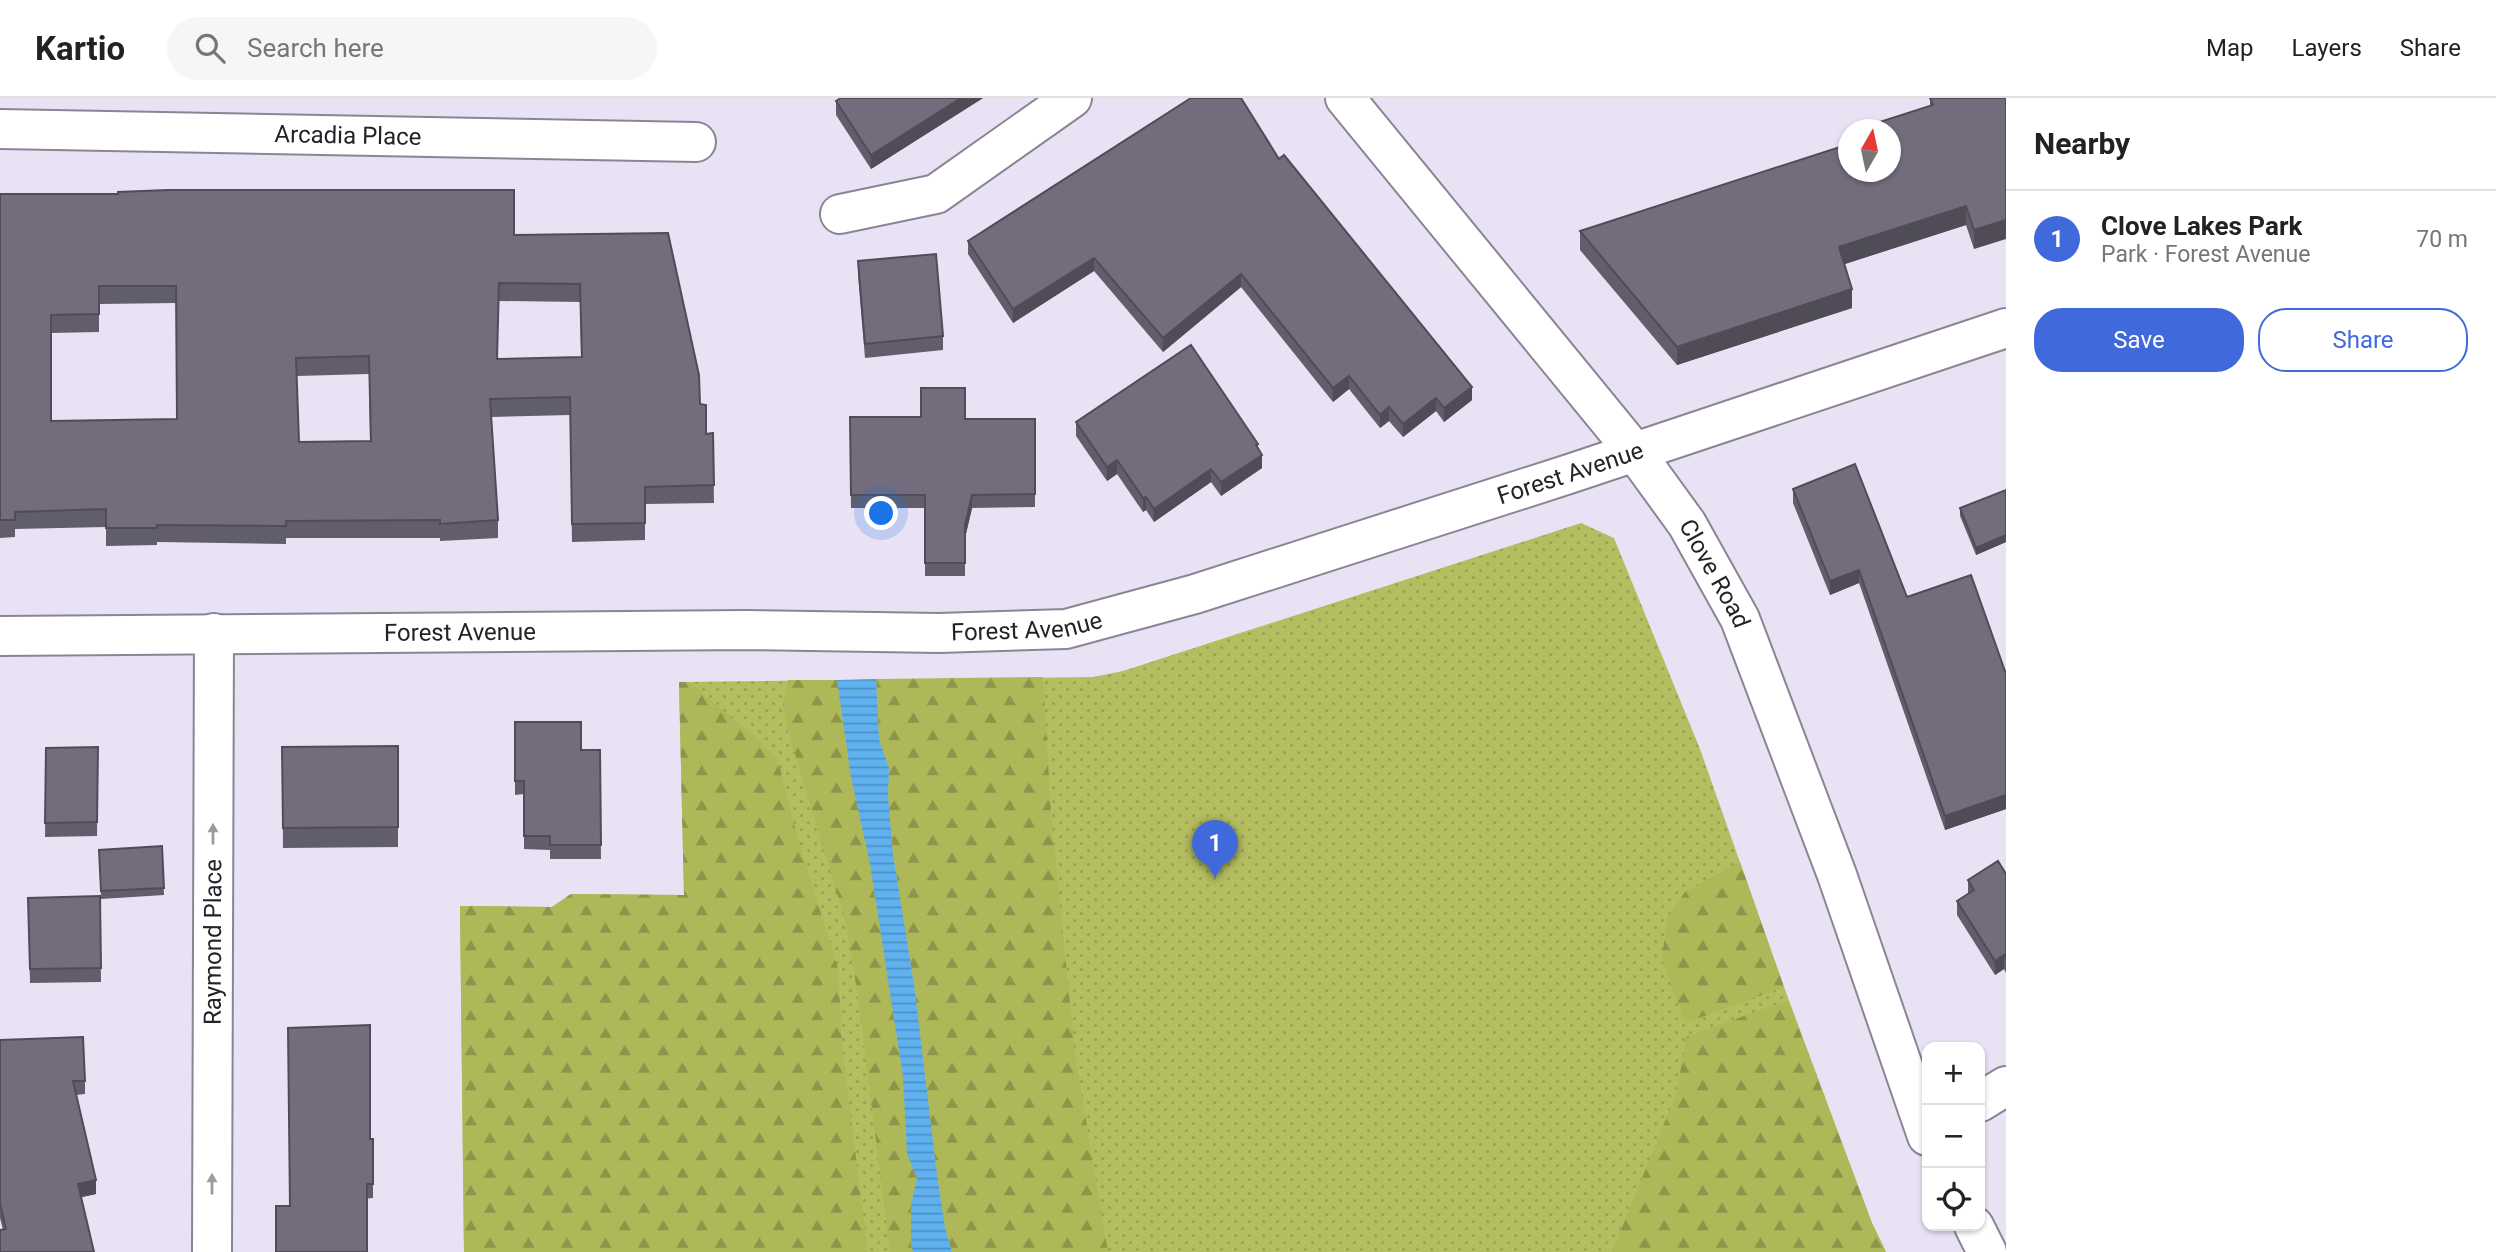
<!DOCTYPE html>
<meta charset="utf-8">
<style>
:root{--surface:#fff;--page:#f6f6f6;--text:#222;--muted:#767676;--line:#e0e0e0;--accent:#4069db}
body{margin:0;font-family:Roboto,sans-serif;background:var(--page);color:var(--text)}
.controls{position:absolute;right:21px;bottom:21px;display:grid;overflow:hidden;border-radius:14px;box-shadow:0 2px 5px #0004}
.controls button{width:63px;height:63px;display:grid;place-items:center;padding:0;border:0;border-bottom:2px solid var(--line);background:var(--surface);color:var(--text);font:35px sans-serif}
.compass{position:absolute;left:1838px;top:21px;width:63px;height:63px;border-radius:50%;background:var(--surface);box-shadow:0 2px 5px #0004;rotate:9deg}
.you{position:absolute;left:882px;top:416px;width:24px;height:24px;margin:-18px;border:5px solid #fff;border-radius:50%;background:#1a73e8;box-shadow:0 0 0 10px #1a73e833}
.badge{display:grid;place-items:center;width:46px;height:46px;border-radius:50%;background:var(--accent);color:#fff;font-size:23px;font-weight:700}
.pin{position:absolute;translate:-50% -58px;filter:drop-shadow(0 2px 4px #0008)}
.pin::after{content:'';position:absolute;top:37px;width:24px;height:21px;background:inherit;clip-path:polygon(0 0,100% 0,50% 100%)}
.list{margin:0;padding:0;list-style:none}
h2{display:flex;justify-content:space-between;align-items:center;height:91px;margin:0;padding:0 28px;font-size:30px}
h2 small{font-size:23px;font-weight:400;color:var(--muted)}
.list li{display:grid;grid-template-columns:46px 1fr auto;gap:21px;align-items:center;box-sizing:border-box;height:98px;padding:0 28px;border-top:2px solid var(--line)}
.list b{display:block;font-size:26px;white-space:nowrap}
.list p{margin:0;font-size:23px;white-space:nowrap;color:var(--muted)}
.list em{font-size:23px;font-style:normal;color:var(--muted)}
.actions{display:flex;gap:14px;padding:21px 28px}
.actions a{flex:1;padding:16px 0;border:2px solid var(--accent);border-radius:28px;text-align:center;font-size:24px;color:var(--accent)}
.actions .main{background:var(--accent);color:#fff}
.icon{flex:none;width:38px;height:38px;fill:none;stroke:currentColor;stroke-width:2;stroke-linecap:round;stroke-linejoin:round}
.map{position:relative;flex:none;width:2006px;height:1154px;overflow:hidden}
header{display:flex;align-items:center;gap:42px;box-sizing:border-box;height:98px;padding:0 35px;background:var(--surface);border-bottom:2px solid var(--line)}
header strong{font-size:33px}
nav{display:flex;gap:38px;margin-inline-start:auto;font-size:24px}
.search{width:490px;height:63px;background:var(--page);display:flex;align-items:center;gap:18px;box-sizing:border-box;padding:0 24px;border-radius:38px;color:var(--muted);font-size:26px}
main{display:flex}
aside{flex:1;background:var(--surface)}
.map>svg:first-child{display:block}
.green{fill:url(#green-dots)}
.forest{fill:url(#forest-firs)}
.water{fill:url(#water-rules)}
.lines{fill:none;stroke-linecap:round;stroke-linejoin:round}
.minor-casing{stroke:#8a8595;stroke-width:42}
.tertiary-casing{stroke:#8a8595;stroke-width:42}
.secondary-casing{stroke:#8a8595;stroke-width:42}
.minor{stroke:#fff;stroke-width:38}
.tertiary{stroke:#fff;stroke-width:38}
.secondary{stroke:#fff;stroke-width:38}
.wall{fill:#625d6b;fill-rule:evenodd}
.shaded-wall{fill:#504c57}
.building{fill:#726c7c;stroke:#504c57;stroke-width:2;fill-rule:evenodd}
.oneway{fill:#9c9c9e}
.labels{text-anchor:middle;dominant-baseline:central;stroke-width:5;stroke-linejoin:round;paint-order:stroke}
.street-label{font-size:24px;fill:#242228;stroke:#fff}
</style>
<header>
<strong>Kartio</strong>
<div class="search"><svg class="icon" aria-label="search" viewBox="0 0 24 24"><circle cx="10" cy="10" r="6"/><path d="M15 15l6 6"/></svg>Search here</div>
<nav><a>Map</a><a>Layers</a><a>Share</a></nav>
</header>
<main>
<div class="map">
<svg width="2006" height="1154" viewBox="0 0 2006 1154">
<defs>
<pattern id="green-dots" width="8" height="8" patternUnits="userSpaceOnUse" patternTransform="scale(1.75)"><rect width="8" height="8" fill="#b4bd60"/><path d="M2 2h.1M6 6h.1" fill="none" stroke="#9ba253" stroke-width="1.8" stroke-linecap="round"/></pattern>
<pattern id="forest-firs" width="22" height="20" patternUnits="userSpaceOnUse" patternTransform="scale(1.75)"><rect width="22" height="20" fill="#afb859"/><path d="M5 1l3.5 6h-7zM16 11l3.5 6h-7z" fill="#8e954a"/></pattern>
<pattern id="water-rules" width="6" height="5" patternUnits="userSpaceOnUse" patternTransform="scale(1.75)"><rect width="6" height="5" fill="#5fb2ef"/><path d="M0 2.5h6" fill="none" stroke="#4e90c2"/></pattern>
</defs>
<rect width="100%" height="100%" fill="#e9e2f4"/>
<path class="green" d="M1581 425 1614 440 1700 651 1784 889 1872 1125 1886 1154H464L460 808 552 809 571 796 684 797 679 584 1093 579 1123 573Z"/>
<path class="forest" d="M1043 579 1051 716 1075 956 1108 1154H952L945 1130 936 1069 914 886 893 757 888 698 889 670 879 642 876 581Z
M788 582H837L851 679 870 766 903 979 907 1056 917 1080 911 1106V1146L913 1154H890L857 893 846 825 787 630 783 608Z
M679 584H689L755 639 771 655 780 670 795 730 838 871 843 958 868 1154H464L460 808 552 809 571 796 684 797Z
M1740 764 1784 889 1685 925 1662 861 1667 821 1685 794Z
M1788 902 1872 1125 1886 1154H1612L1677 994 1686 939Z"/>
<path class="water" d="M876 581 879 642 889 670 888 698 893 757 914 886 936 1069 945 1130 952 1154H913L911 1146V1106L917 1080 907 1056 903 979 870 766 851 679 837 582Z"/>
<g class="lines">
<g class="minor-casing">
<g id="minor">
<path id="s1" d="M0 31 696 44"/>
<path d="M840 116 936 96 1072 0"/>
<path d="M1980 1004 2006 988"/>
<path id="s2" d="M212 1154 214 535"/>
</g>
</g>
<g class="tertiary-casing">
<path id="tertiary" d="M1345 0 1634 353"/>
</g>
<g class="secondary-casing">
<g id="secondary">
<path id="s3" d="M1634 353 1687 426 1740 521 1837 777 1927 1038"/>
<path id="s4" d="M0 538 746 532 939 535 1066 531 1195 496 1569 376 2006 230"/>
<path d="M1974 1128 1987 1154"/>
</g>
</g>
<use href="#minor" class="minor"/>
<use href="#tertiary" class="tertiary"/>
<use href="#secondary" class="secondary"/>
</g>
<path class="wall" d="M841 0H983L871 71 836 17V3Z
M1930 0H2006L1974 151 1966 127 1844 166 1852 210 1677 267 1580 152V133L1849 74 1930 8Z
M1279 61 1472 302 1444 324 1436 313 1403 339 1389 323 1380 330 1349 291 1333 304 1241 189 1163 254 1094 173 1013 225 968 156V143Z
M0 96 514 137 668 135 706 336 713 335 714 405 645 406V442L572 444 570 317 491 319 498 422V440L440 443V440H286V446L157 444V447L106 448V429L15 431V439L0 440ZM499 203 580 204 581 259 497 261ZM176 205 177 321 51 323V235L99 234V206ZM369 276 370 343 299 344 297 278Z
M858 163 943 238V252L865 260 858 177Z
M850 319 965 321H1035V409L972 410 965 440V478H925V410H851Z
M1076 324 1258 350 1262 370 1221 398 1211 384 1154 424 1146 412 1143 414 1117 376 1107 383 1076 338Z
M1793 391 1907 499 2006 576V711L1945 732 1859 485 1830 497 1793 405Z
M2006 392V444L1976 457 1960 418V410Z
M515 624 581 652H600L601 761H550V752L524 751V696L515 697Z
M398 648V749L283 750 282 649Z
M98 649 97 738 45 739 46 650Z
M162 748 164 797 101 801 99 752Z
M2006 776V875L2004 871 1995 877 1957 817V803L1968 796V782Z
M100 798 101 884 30 885 28 800Z
M0 942 85 983V996L76 997 96 1096 81 1099 3 1132 0 1120Z
M370 1041H373V1100L290 1108Z"/>
<path class="shaded-wall" d="M961 0H983L871 71V57Z
M1966 108V127L1839 168V149Z
M2006 122V141L1974 151V132Z
M1094 160V173L1013 225V211Z
M1241 176V189L1163 254V240Z
M1852 191V210L1677 267V249Z
M1349 278V291L1333 304V290Z
M1472 289V302L1444 324V310Z
M1436 300V313L1403 339V326Z
M1389 309V323L1380 330V317Z
M1258 346V359L1262 357V370L1221 398V384Z
M1117 362V376L1107 383V369Z
M1211 371V384L1154 424V411Z
M972 397V410L965 440V427Z
M1146 399V412L1143 414V400Z
M2006 437V444L1976 457V450Z
M1859 472V485L1830 497V483Z
M2006 697V711L1945 732V718Z
M2004 857V871L1995 877V863Z
M96 1082V1096L78 1100V1086Z"/>
<path class="building" d="M841 0H961L871 57 836 3Z
M1191 0H1241L1279 61 1284 57 1472 289 1444 310 1436 300 1403 326 1389 309 1380 317 1349 278 1333 290 1241 176 1163 240 1094 160 1013 211 968 143Z
M1930 0H2006V122L1974 132 1966 108 1839 149 1852 191 1677 249 1580 133 1849 46V74H1891V32L1858 31 1933 7Z
M168 92H514V137L668 135 699 277 700 306 706 307V336L713 335 714 387 645 389V425L572 426 570 299 490 301 498 422 440 426V422L286 423V428L157 427V430H106V411L15 414V422H0V96H118V94ZM499 185 580 186 582 259 497 261ZM99 188H176L177 321 51 323V217L99 216ZM369 258 371 343 299 344 296 260Z
M936 156 943 238 865 246 858 163Z
M1191 247 1258 346 1256 347 1262 357 1221 384 1211 371 1154 411 1146 399 1143 400 1117 362 1107 369 1076 324Z
M921 290H965V321H1035V396L972 397 965 427V465H925V397H851L850 319H921Z
M1855 366 1907 499 1971 477 2006 576V697L1945 718 1859 472 1830 483 1793 391Z
M2006 392V437L1976 450 1960 410Z
M515 624H581V652H600L601 747H550V738H524V683H515Z
M398 648V729L283 730 282 649Z
M98 649 97 724 45 725 46 650Z
M162 748 164 790 101 793 99 752Z
M1998 763 2006 776V861L2004 857 1995 863 1957 803 1974 792 1968 782Z
M100 798 101 870 30 871 28 800Z
M370 927V1041H373V1086H367V1154H276V1108H290L288 930Z
M83 939 85 983H73L96 1082 78 1086 94 1154H0V1132L6 1131 0 1106V942Z"/>
<defs><path id="oneway-solid" d="M-6-.8H1V-3.2L6.5 0L1 3.2V.8H-6Z" transform="scale(1.75)"/></defs>
<g class="oneway">
<use href="#oneway-solid" transform="translate(213 736) rotate(-90)"/>
<use href="#oneway-solid" transform="translate(212 1086) rotate(-90)"/>
</g>
<g class="labels">
<g class="street-label">
<text stroke="none"><textPath href="#s1" startOffset="348">Arcadia Place</textPath></text>
<text stroke="none"><textPath href="#s4" startOffset="1594">Forest Avenue</textPath></text>
<text stroke="none"><textPath href="#s3" startOffset="147">Clove Road</textPath></text>
<text stroke="none"><textPath href="#s4" startOffset="1027">Forest Avenue</textPath></text>
<text stroke="none"><textPath href="#s4" startOffset="460">Forest Avenue</textPath></text>
<text stroke="none"><textPath href="#s2" startOffset="310">Raymond Place</textPath></text>
</g>
</g>
</svg>
<div class="controls">
<button>+</button>
<button>−</button>
<button><svg class="icon" aria-label="locate" viewBox="0 0 24 24"><circle cx="12" cy="12" r="6"/><path d="M12 2v4M12 18v4M2 12h4M18 12h4"/></svg></button>
</div>
<svg class="compass" viewBox="-18 -18 36 36"><path d="M0-13l5 13h-10z" fill="#e53935"/><path d="M0 13l5-13h-10z" fill="#767676"/></svg>
<div class="you"></div>
<div class="pin badge" style="left:1215px;top:780px">1</div>
</div>
<aside>
<h2>Nearby<small></small></h2>
<ul class="list">
<li><span class="badge">1</span><div><b>Clove Lakes Park</b><p>Park · Forest Avenue</p></div><em>70 m</em></li>
</ul>
<div class="actions"><a class="main">Save</a><a>Share</a></div>
</aside>
</main>
